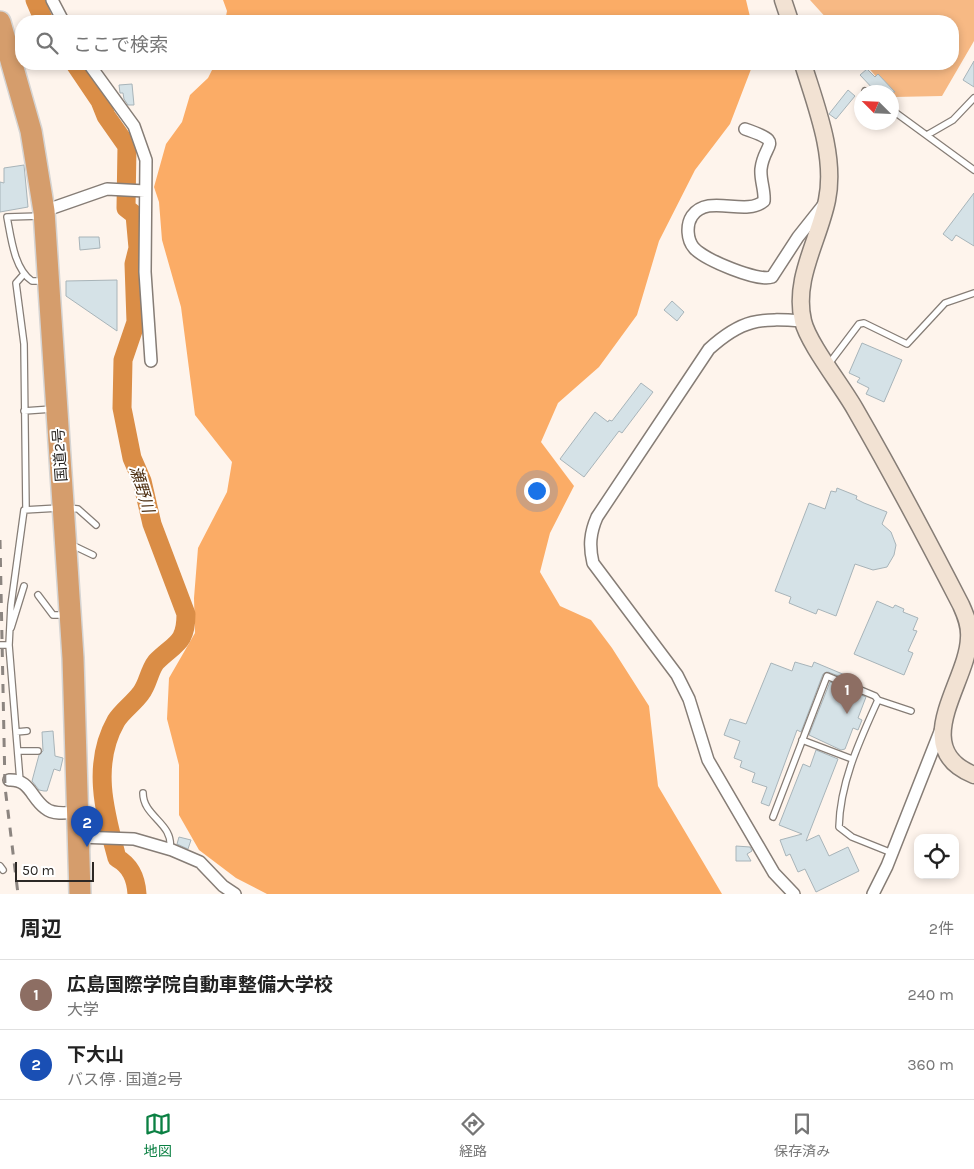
<!DOCTYPE html>
<html lang="ja">
<meta charset="utf-8">
<style>
:root{--surface:#fff;--page:#f6f6f6;--text:#222;--muted:#767676;--line:#e0e0e0;--accent:#0b8043}
body{margin:0;font-family:Karla,"Noto Sans JP",sans-serif;background:var(--page);color:var(--text)}
.controls{position:absolute;right:15px;bottom:15px;display:grid;overflow:hidden;border-radius:10px;box-shadow:0 2px 8px #0003}
.controls button{width:45px;height:45px;display:grid;place-items:center;padding:0;border:0;border-bottom:1px solid var(--line);background:var(--surface);color:var(--text);font:25px sans-serif}
.compass{position:absolute;left:854px;top:85px;width:45px;height:45px;border-radius:50%;background:var(--surface);box-shadow:0 2px 8px #0003;rotate:294deg}
.scale{position:absolute;left:15px;bottom:12px;width:79px;box-sizing:border-box;padding-left:5px;border:2px solid #2c2825;border-top:0;font-size:14px;line-height:18px;white-space:nowrap;color:#2c2825;-webkit-text-stroke:4px #fff;paint-order:stroke}
.you{position:absolute;left:536px;top:490px;width:18px;height:18px;margin:-12px;border:4px solid #fff;border-radius:50%;background:#1a73e8;box-shadow:0 0 0 8px #1a73e833}
.badge{display:grid;place-items:center;width:32px;height:32px;border-radius:50%;background:var(--accent);color:#fff;font-size:16px;font-weight:700}
.pin{position:absolute;translate:-50% -41px;filter:drop-shadow(0 1px 2px #0008)}
.pin::after{content:'';position:absolute;top:26px;width:18px;height:15px;background:inherit;clip-path:polygon(0 0,100% 0,50% 100%)}
.list{margin:0;padding:0;list-style:none}
h2{display:flex;justify-content:space-between;align-items:center;height:65px;margin:0;padding:0 20px;font-size:21px}
h2 small{font-size:16px;font-weight:400;color:var(--muted)}
.list li{display:grid;grid-template-columns:32px 1fr auto;gap:15px;align-items:center;box-sizing:border-box;height:70px;padding:0 20px;border-top:1px solid var(--line)}
.list b{display:block;font-size:19px;white-space:nowrap}
.list p{margin:0;font-size:16px;white-space:nowrap;color:var(--muted)}
.list em{font-size:16px;font-style:normal;color:var(--muted)}
.icon{flex:none;width:28px;height:28px;fill:none;stroke:currentColor;stroke-width:2;stroke-linecap:round;stroke-linejoin:round}
.map{position:relative;flex:none;width:974px;height:894px;overflow:hidden}
.search{position:absolute;background:var(--surface);box-shadow:0 2px 8px #0003;left:15px;right:15px;top:15px;height:55px;display:flex;align-items:center;gap:12px;box-sizing:border-box;padding:0 18px;border-radius:20px;color:var(--muted);font-size:19px}
.sheet{height:205px;background:var(--surface)}
nav{display:flex;justify-content:space-around;align-items:center;box-sizing:border-box;height:70px;border-top:1px solid var(--line);background:var(--surface);font-size:14px;color:var(--muted)}
nav a{display:grid;justify-items:center;gap:2px}
nav .on{color:var(--accent)}
.map>svg:first-child{display:block}
.green{fill:#f7b984}
.forest{fill:#fbac66}
.lines{fill:none;stroke-linecap:round;stroke-linejoin:round}
.river{stroke:#da8d46;stroke-width:19}
.building{fill:#d5e2e7;stroke:#a8b4b9}
.lane-casing{stroke:#867d76;stroke-width:8}
.street-casing{stroke:#867d76;stroke-width:14}
.secondary-casing{stroke:#867d76;stroke-width:19}
.highway-casing{stroke:#d5d4d3;stroke-width:24}
.lane{stroke:#fff;stroke-width:5.5}
.street{stroke:#fff;stroke-width:11}
.secondary{stroke:#f2e2d3;stroke-width:16}
.highway{stroke:#d59d6c;stroke-width:21}
.rail{stroke:#8c8580;stroke-width:3;stroke-dasharray:9 9;stroke-linecap:butt}
.labels{text-anchor:middle;dominant-baseline:central;stroke-width:4;stroke-linejoin:round;paint-order:stroke}
.street-label{font-size:15px;fill:#2c2825;stroke:#fff}
.water-label{font-size:16px;font-style:italic;fill:#4e2f11;stroke:#fff}
</style>
<div class="map">
<svg width="974" height="894" viewBox="0 0 974 894">
<rect width="100%" height="100%" fill="#fef4ec"/>
<path class="green" d="M810 0H974V41L942 96 894 97 865 64H953V21H829Z"/>
<path class="forest" d="M223 0H746L751 21H225L227 11Z
M215 64H753L730 124 695 170 659 241 637 315 599 367 558 403 541 442 574 486 550 533 540 572 560 606 591 620 612 648 649 706 658 786 722 894H267L236 878 199 850 179 815V765L167 719 169 678 195 633 194 598 198 548 227 492 232 462 195 415 181 307 162 240 159 202 154 187 166 144 182 122 190 95 208 78Z"/>
<g class="lines">
<path class="river" d="M35 0 44 21
M75 64 100 101 106 116 127 146 126 208 135 215 138 248 134 264 136 322 123 360 122 408 132 458 142 481 152 524 186 614C186 644 175 643 156 662 149 671 148 684 141 693 134 703 122 711 116 721 91 765 105 813 117 858 131 866 136 878 137 894"/>
</g>
<path class="building" d="M974 61V87L963 80Z
M867 69 875 77 878 74 895 92H876L860 75Z
M132 84 134 105H128L124 99 123 93H120L119 85Z
M848 90 855 96 836 119 829 114Z
M24 165 28 207 0 212V182L4 183V168Z
M974 193V246L956 235 952 241 943 234Z
M79 237H99L100 248 80 250Z
M117 280V331L66 296V281Z
M672 301 684 312 677 321 664 310Z
M862 343 902 360 884 402 866 394 869 388 857 382 860 378 849 373Z
M641 383 653 392 622 433 619 431 584 477 560 459 595 412 608 422 609 420 612 421Z
M837 488 857 496 856 499 864 503 887 512 882 524 891 532 896 545 894 555 887 567 873 570 855 564 836 616 818 609 816 614 789 603 791 597 775 591 809 503 825 509 831 491 836 492Z
M877 601 893 608 895 605 904 609 903 612 918 618 913 630 917 631 908 651 913 653 904 675 854 654Z
M795 662 812 667 814 662 845 675 844 678 828 672 823 674 801 732 797 730 769 806 761 803 767 787 752 782 755 773 740 767 742 761 734 758 740 741 724 735 730 719 746 724 771 663 792 671Z
M830 682 866 697 858 718 862 720 858 730 853 728 845 749 841 750 809 735Z
M53 731 55 756 63 758 60 771 54 769 47 791H44L39 790 32 781 39 755 43 751 42 732Z
M816 750 838 759 806 841 819 835 829 856 848 847 859 871 816 892 805 869 798 872 790 854 786 856 780 840 802 834 779 825 803 764 810 767Z
M179 837 191 840 188 849 177 844Z
M736 846 750 847 752 851 747 854 751 861H736Z"/>
<g class="lines">
<g class="lane-casing">
<path id="lane" d="M865 91 867 92
M892 110 974 170
M927 135 953 120 974 98
M41 216 7 217C11 237 14 269 32 281H46
M24 274 16 283 24 344 26 509
M828 365 859 324 864 323 907 344 945 303 974 293
M24 411 52 409
M68 508 78 509 96 525
M70 544 93 555
M38 595 53 615H67
M11 628 24 586
M0 645H9
M878 700 911 711
M16 732 27 731
M802 740 852 759
M18 751H38
M20 781 9 645 11 605 24 510 59 508
M143 793C143 817 174 823 170 849
M773 817 827 676 875 696 878 700C860 740 840 782 839 827L852 837 892 853
M0 866 3 870"/>
</g>
<g class="street-casing">
<path id="street" d="M52 0 63 21
M89 64 134 126 146 160 145 272 151 361
M745 129C786 143 764 142 761 169 760 180 765 190 764 201 745 217 708 193 692 216 686 225 687 240 694 248 705 260 758 282 772 277L798 237 825 203
M44 211 107 189 145 191
M9 780C30 779 31 798 45 808 53 815 67 813 76 812
M78 837 134 839 172 850 200 862 223 886 235 894
M794 894 774 873 708 760 689 699 677 675 593 563C589 546 590 533 597 517L709 349C742 319 759 318 803 321
M873 894 887 866 941 729"/>
</g>
<g class="secondary-casing">
<path id="secondary" d="M783 0 790 21
M803 64C816 106 836 156 827 200 819 240 793 279 803 321 808 343 842 386 855 409 892 473 927 539 961 605 966 616 970 626 969 638 968 682 907 748 974 775"/>
</g>
<g class="highway-casing">
<path id="highway" d="M0 22 31 131 44 211 73 658 80 894"/>
</g>
<use href="#lane" class="lane"/>
<use href="#street" class="street"/>
<use href="#secondary" class="secondary"/>
<use href="#highway" class="highway"/>
<path class="rail" d="M0 540 5 787 18 894"/>
</g>
<g class="labels">
<g class="street-label">
<text transform="translate(60 455) rotate(-94)">国道2号</text>
</g>
<g class="water-label">
<text transform="translate(142 489) rotate(73)">瀬野川</text>
</g>
</g>
</svg>
<div class="controls">
<button><svg class="icon" aria-label="locate" viewBox="0 0 24 24"><circle cx="12" cy="12" r="6"/><path d="M12 2v4M12 18v4M2 12h4M18 12h4"/></svg></button>
</div>
<svg class="compass" viewBox="-18 -18 36 36"><path d="M0-13l5 13h-10z" fill="#e53935"/><path d="M0 13l5-13h-10z" fill="#767676"/></svg>
<div class="scale">50 m</div>
<div class="you"></div>
<div class="pin badge" style="left:847px;top:714px;background:#8d6e63">1</div>
<div class="pin badge" style="left:87px;top:847px;background:#1a4fb4">2</div>
<div class="search"><svg class="icon" aria-label="search" viewBox="0 0 24 24"><circle cx="10" cy="10" r="6"/><path d="M15 15l6 6"/></svg>ここで検索</div>
</div>
<section class="sheet">
<h2>周辺<small>2件</small></h2>
<ul class="list">
<li><span class="badge" style="background:#8d6e63">1</span><div><b>広島国際学院自動車整備大学校</b><p>大学</p></div><em>240 m</em></li>
<li><span class="badge" style="background:#1a4fb4">2</span><div><b>下大山</b><p>バス停 · 国道2号</p></div><em>360 m</em></li>
</ul>
</section>
<nav>
<a class="on"><svg class="icon" aria-label="map" viewBox="0 0 24 24"><path d="M3 6l6-2 6 2 6-2v14l-6 2-6-2-6 2zM9 4v14M15 6v14"/></svg>地図</a>
<a><svg class="icon" aria-label="directions" viewBox="0 0 24 24"><path d="M12 3l9 9-9 9-9-9zM9 14v-3h6M13 9l2 2-2 2"/></svg>経路</a>
<a><svg class="icon" aria-label="saved" viewBox="0 0 24 24"><path d="M7 4h10v16l-5-4-5 4z"/></svg>保存済み</a>
</nav>
